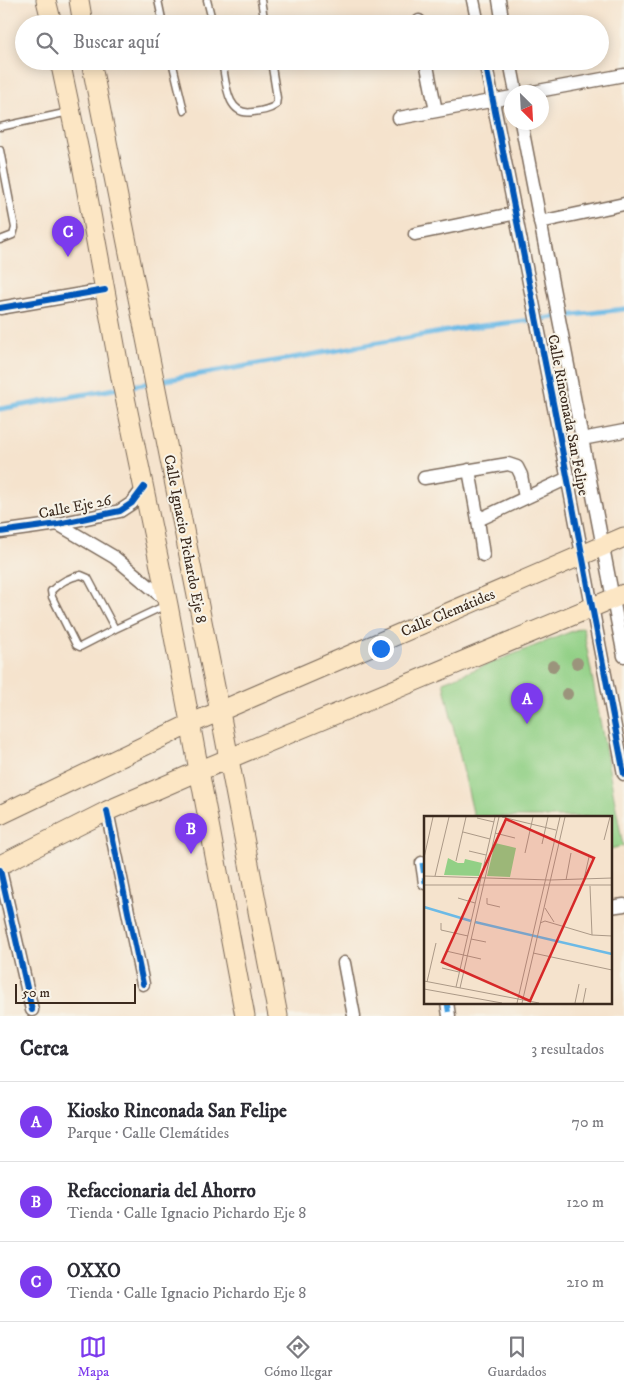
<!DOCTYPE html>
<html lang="es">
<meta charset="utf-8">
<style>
:root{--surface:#fff;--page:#f7f7f7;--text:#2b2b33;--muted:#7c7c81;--line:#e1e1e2;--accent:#7c3aed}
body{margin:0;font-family:"IM FELL DW Pica",serif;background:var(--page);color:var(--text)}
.compass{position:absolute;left:504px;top:85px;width:45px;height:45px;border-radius:50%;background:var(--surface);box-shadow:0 2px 12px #0003;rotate:156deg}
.scale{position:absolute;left:15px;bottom:12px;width:121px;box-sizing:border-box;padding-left:5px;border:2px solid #3b2a1e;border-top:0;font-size:14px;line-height:18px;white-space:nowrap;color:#3b2a1e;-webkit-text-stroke:4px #f7f3e8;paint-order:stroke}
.you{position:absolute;left:380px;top:648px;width:18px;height:18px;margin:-12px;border:4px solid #fff;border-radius:50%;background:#1a73e8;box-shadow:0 0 0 8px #1a73e833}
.badge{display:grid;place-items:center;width:32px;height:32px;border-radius:50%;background:var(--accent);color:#fff;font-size:16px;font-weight:700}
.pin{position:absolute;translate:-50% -41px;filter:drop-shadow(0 1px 2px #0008)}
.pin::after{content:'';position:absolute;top:26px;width:18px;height:15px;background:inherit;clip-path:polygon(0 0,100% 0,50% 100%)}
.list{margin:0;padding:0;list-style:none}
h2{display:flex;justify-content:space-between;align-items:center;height:65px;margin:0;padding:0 20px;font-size:21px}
h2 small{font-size:16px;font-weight:400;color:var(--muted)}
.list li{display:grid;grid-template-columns:32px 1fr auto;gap:15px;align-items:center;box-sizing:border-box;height:80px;padding:0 20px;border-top:1px solid var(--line)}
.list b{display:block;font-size:19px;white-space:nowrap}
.list p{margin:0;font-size:16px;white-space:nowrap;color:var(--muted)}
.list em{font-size:16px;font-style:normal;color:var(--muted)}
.icon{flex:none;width:28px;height:28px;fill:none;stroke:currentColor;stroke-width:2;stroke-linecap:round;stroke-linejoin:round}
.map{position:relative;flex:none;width:624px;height:1016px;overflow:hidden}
.search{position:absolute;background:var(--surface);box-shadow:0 2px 12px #0003;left:15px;right:15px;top:15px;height:55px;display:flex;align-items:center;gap:12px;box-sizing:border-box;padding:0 18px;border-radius:28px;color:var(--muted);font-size:19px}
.sheet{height:305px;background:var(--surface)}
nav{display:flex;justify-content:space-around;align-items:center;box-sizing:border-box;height:70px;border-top:1px solid var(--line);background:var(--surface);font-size:14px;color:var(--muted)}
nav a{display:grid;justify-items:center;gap:2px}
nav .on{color:var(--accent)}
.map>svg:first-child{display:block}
.green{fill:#92d086;stroke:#667d52}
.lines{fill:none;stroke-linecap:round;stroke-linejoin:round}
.stream{stroke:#6cbae6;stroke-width:5}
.lane-casing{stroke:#7c6b5b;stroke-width:9}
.street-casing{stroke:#7c6b5b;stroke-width:15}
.secondary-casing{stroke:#7c6b5b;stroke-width:21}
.lane{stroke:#fff;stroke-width:6}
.street{stroke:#fff;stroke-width:12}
.secondary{stroke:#fce6c4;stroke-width:19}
.quiet{stroke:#3f9ce0;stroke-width:5;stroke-dasharray:10 5;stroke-linecap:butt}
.cycleway-casing{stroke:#f7f3e8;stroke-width:9}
.cycleway{stroke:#0057b8;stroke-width:6}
.tree{fill:#9b947b}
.labels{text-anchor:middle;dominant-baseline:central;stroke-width:4;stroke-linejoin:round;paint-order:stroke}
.street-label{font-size:15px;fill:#3b2a1e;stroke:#f7f3e8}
.inset-river{fill:none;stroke:#6cbae6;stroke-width:2.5}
.inset-road{fill:none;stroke:#ab9987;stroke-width:1}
.view{fill:#d62828;fill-opacity:0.15;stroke:#d62828;stroke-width:2.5}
.inset-edge{fill:none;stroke:#3b2a1e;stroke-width:2.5}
</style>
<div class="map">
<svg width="624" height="1016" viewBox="0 0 624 1016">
<rect width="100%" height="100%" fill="#f7f3e8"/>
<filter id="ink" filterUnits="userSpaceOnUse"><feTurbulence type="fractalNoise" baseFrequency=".02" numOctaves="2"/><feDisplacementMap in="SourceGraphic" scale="10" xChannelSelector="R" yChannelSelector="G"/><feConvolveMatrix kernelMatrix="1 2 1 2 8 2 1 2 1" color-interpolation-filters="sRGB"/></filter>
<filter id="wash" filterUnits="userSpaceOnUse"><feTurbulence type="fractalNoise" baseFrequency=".0096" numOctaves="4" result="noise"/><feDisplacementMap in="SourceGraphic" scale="20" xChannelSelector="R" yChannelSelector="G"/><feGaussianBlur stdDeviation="1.12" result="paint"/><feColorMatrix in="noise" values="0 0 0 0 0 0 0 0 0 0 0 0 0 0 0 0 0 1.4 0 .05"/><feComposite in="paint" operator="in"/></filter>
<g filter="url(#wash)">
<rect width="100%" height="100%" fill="#f5e3cd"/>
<path class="green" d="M583 627 623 846 610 849V817H474L443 682Z"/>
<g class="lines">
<path class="stream" d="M0 409 464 328 624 309"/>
</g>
</g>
<g filter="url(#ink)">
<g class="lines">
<g class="lane-casing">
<path id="lane" d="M158 0 163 24
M207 0 213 24
M261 0 265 24
M172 61 184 111
M222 61C226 81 226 117 253 112 262 111 269 110 276 105L277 98 271 61
M0 127 69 112
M0 150 15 228 13 235 0 240
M81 575 88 578 115 629 80 647 76 645 52 597 51 591C59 583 70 577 81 575Z
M115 629 166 605"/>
</g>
<g class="street-casing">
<path id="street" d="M473 0 478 24
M499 0 503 24
M419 21 420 24
M426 61 436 111
M485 61 556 418 624 774
M510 61 516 92
M533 92 624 75
M399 118 512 97
M521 122 624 656
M540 222 624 204
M415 234 516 213
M0 308 105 290
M582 439 624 431
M469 470 478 520 483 555
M424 478 508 464 517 467 521 475 525 498
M478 520 568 478
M58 524 114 557 167 601
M0 532 58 524 120 511 132 503 144 487
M107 811 143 984
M422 863 425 883
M0 870 32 1010
M610 907 624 905
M344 963 354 1016
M447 1002 449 1016"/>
</g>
<g class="secondary-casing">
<path id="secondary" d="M46 0 52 24
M79 0 83 24
M60 61 83 170 121 378 168 605 245 1016
M91 61 220 712 278 1016
M0 815 190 724 624 537
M0 865 107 811 199 771 624 594"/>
</g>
<use href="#lane" class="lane"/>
<use href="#street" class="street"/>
<use href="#secondary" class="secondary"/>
<path class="quiet" d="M422 863 425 883
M447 1002 449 1016"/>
<g class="cycleway-casing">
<path id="cycleway" d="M485 61 556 418 624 774
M0 308 105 290
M0 532 58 524 120 511 132 503 144 487
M107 811 143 984
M0 870 32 1010"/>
</g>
<use href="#cycleway" class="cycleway"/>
</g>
<g class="tree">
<circle cx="577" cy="663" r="6"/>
<circle cx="553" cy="666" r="6"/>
<circle cx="567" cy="694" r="6"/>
</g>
</g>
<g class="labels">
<g class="street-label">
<text transform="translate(568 415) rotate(79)">Calle Rinconada San Felipe</text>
<text transform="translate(75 507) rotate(-11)">Calle Eje 26</text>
<text transform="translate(185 539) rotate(79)">Calle Ignacio Pichardo Eje 8</text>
<text transform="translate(448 613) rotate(-23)">Calle Clemátides</text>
</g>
</g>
<g transform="translate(424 816)">
<rect width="188" height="188" fill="#f5e3cd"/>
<path d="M71 27 92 32 86 61 63 60ZM24 42 34 47H40L41 43 58 47 55 60 20 59Z" fill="#92d086"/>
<path class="inset-river" d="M0 91 47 105M51 106 188 138"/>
<path class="inset-road" d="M78 1 132 14M53 2 70 6M39 16 66 23M71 17 91 22M180 24 186 1M118 28 124 1M45 35 62 39M101 37 109 1M0 42 9 1M32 45 42 1M0 60 126 64 188 62M11 60 25 1M160 63 165 41M142 64 147 37M0 69H188M166 70 168 119M34 82 51 87M63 82V88L76 91M121 92 130 106M17 107V114L44 120M116 107 121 105 168 119 188 120M47 123 62 126M22 135 57 143M109 137 188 154M18 152 35 156M0 165 115 187M3 166 12 127M32 171 71 1M36 172 75 1M0 173 78 187M93 187 136 1M98 187 141 1M151 187 155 168M159 187 162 172"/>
<path class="view" d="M82 3 170 42 106 185 18 146Z"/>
<rect width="188" height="188" class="inset-edge"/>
</g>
</svg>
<svg class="compass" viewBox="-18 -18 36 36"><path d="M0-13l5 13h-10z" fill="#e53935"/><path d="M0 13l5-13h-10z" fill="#7c7c81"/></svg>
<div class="scale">50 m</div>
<div class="you"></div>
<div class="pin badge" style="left:527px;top:724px">A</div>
<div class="pin badge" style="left:191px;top:854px">B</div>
<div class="pin badge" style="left:68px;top:257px">C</div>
<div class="search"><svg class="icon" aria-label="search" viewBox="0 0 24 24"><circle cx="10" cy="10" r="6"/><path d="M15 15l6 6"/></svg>Buscar aquí</div>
</div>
<section class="sheet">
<h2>Cerca<small>3 resultados</small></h2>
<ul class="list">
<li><span class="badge">A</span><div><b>Kiosko Rinconada San Felipe</b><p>Parque · Calle Clemátides</p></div><em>70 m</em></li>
<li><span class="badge">B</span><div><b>Refaccionaria del Ahorro</b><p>Tienda · Calle Ignacio Pichardo Eje 8</p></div><em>120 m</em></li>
<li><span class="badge">C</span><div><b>OXXO</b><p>Tienda · Calle Ignacio Pichardo Eje 8</p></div><em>210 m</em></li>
</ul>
</section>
<nav>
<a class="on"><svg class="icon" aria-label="map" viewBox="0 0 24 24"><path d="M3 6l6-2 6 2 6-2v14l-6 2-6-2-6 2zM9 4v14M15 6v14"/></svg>Mapa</a>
<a><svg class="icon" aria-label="directions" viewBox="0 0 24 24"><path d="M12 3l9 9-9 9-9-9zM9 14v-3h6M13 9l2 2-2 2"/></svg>Cómo llegar</a>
<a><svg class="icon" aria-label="saved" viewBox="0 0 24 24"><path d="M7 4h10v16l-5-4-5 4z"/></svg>Guardados</a>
</nav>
